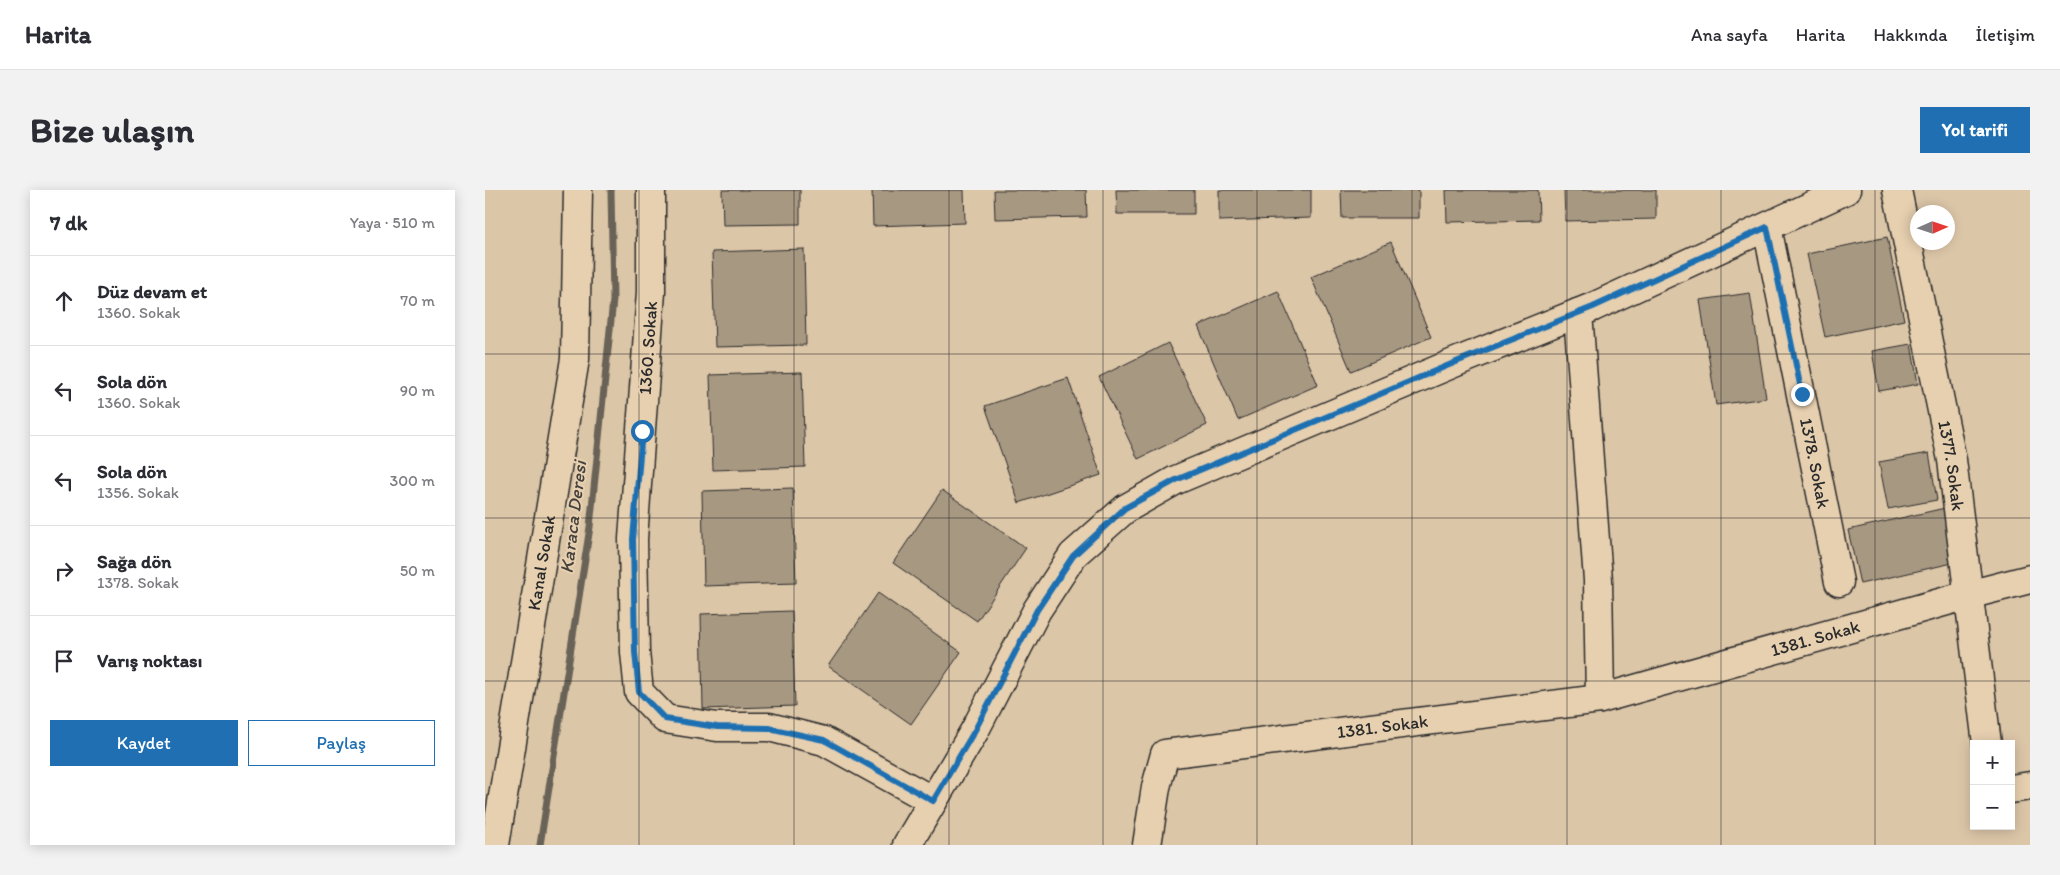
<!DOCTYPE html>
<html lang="tr">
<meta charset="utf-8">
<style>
:root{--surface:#fff;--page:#f2f2f3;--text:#2b2b33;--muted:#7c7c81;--line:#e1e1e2;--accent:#1f6fb2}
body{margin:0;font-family:Itim,sans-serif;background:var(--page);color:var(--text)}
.controls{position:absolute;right:15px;bottom:15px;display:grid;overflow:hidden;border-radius:0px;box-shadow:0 2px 12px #0003}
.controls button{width:45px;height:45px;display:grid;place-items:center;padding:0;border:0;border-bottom:1px solid var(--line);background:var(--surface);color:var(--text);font:25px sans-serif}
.compass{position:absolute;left:1425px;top:15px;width:45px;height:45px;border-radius:50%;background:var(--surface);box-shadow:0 2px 12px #0003;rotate:87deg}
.stop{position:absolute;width:15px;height:15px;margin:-11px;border:4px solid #1f6fb2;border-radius:50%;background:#fff}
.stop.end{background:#1f6fb2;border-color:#fff;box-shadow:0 1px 5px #0008}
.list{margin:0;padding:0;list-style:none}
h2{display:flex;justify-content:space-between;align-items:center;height:65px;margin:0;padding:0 20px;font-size:21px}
h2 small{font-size:16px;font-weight:400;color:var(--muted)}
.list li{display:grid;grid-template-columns:32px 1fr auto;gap:15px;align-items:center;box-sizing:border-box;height:90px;padding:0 20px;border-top:1px solid var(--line)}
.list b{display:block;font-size:19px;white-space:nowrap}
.list p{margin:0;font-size:16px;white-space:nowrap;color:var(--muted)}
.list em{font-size:16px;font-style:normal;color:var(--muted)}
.actions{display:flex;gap:10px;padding:15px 20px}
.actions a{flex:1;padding:11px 0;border:1px solid var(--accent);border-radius:0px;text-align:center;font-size:18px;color:var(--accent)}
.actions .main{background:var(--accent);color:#fff}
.icon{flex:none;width:28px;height:28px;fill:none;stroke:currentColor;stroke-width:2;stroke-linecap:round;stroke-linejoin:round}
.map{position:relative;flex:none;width:1545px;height:655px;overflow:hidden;border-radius:0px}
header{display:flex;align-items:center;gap:30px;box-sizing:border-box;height:70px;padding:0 25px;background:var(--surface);border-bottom:1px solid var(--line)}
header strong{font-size:24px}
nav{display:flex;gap:28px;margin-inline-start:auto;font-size:18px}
.intro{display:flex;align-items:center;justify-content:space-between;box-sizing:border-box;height:120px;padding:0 30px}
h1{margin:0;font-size:35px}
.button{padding:12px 22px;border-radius:0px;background:var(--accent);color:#fff;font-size:18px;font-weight:700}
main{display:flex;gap:30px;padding:0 30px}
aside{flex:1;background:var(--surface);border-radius:0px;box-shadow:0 2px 12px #0003}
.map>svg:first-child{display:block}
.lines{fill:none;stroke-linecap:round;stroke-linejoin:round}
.stream{stroke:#696257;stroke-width:7}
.building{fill:#a79882;stroke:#2b2b2b}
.minor-casing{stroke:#2b2b2b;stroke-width:31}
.minor{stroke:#e7d0b0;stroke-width:28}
.route{stroke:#1f6fb2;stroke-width:6}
.grid{fill:none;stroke:#2b2b2b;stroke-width:1;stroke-opacity:0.55}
.labels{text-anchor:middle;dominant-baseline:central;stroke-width:4;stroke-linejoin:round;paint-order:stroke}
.street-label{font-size:18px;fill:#2b2b2b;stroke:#e7d0b0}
.water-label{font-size:19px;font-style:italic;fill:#45423e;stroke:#e7d0b0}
</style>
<header>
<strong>Harita</strong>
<nav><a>Ana sayfa</a><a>Harita</a><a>Hakkında</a><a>İletişim</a></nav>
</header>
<div class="intro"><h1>Bize ulaşın</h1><a class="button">Yol tarifi</a></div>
<main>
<aside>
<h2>7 dk<small>Yaya · 510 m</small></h2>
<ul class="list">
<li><svg class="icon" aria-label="ahead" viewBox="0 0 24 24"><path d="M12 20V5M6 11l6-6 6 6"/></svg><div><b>Düz devam et</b><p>1360. Sokak</p></div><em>70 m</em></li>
<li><svg class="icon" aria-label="left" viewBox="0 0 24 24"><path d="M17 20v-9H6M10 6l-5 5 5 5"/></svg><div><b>Sola dön</b><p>1360. Sokak</p></div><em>90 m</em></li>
<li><svg class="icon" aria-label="left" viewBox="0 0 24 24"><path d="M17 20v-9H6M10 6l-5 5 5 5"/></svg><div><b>Sola dön</b><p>1356. Sokak</p></div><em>300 m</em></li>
<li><svg class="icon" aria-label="right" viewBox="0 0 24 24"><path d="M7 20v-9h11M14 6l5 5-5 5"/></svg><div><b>Sağa dön</b><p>1378. Sokak</p></div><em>50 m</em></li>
<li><svg class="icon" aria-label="arrive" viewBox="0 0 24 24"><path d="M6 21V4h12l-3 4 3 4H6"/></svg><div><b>Varış noktası</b></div></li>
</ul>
<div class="actions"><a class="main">Kaydet</a><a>Paylaş</a></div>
</aside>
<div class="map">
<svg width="1545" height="655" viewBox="0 0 1545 655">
<rect width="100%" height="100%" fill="#dcc6a8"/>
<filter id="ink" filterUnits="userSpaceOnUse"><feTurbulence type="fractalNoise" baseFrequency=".02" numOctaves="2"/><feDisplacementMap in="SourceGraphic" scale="10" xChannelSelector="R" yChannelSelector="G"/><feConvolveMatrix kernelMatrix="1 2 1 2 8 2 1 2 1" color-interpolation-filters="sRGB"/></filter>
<g filter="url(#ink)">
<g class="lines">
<path class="stream" d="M55 655 105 337 128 110 126 0"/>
</g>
<path class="building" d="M237 0H315V34L238 35Z
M387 0H479L480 33 388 36Z
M509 0H601L602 27 510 29Z
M631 0H709V24H632Z
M734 0H826V28L734 31Z
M856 0H934V28H857Z
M961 0H1053L1054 30 962 32Z
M1079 0H1171V29L1080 31Z
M1402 47 1419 130 1340 147 1322 64Z
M906 52 946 147 866 181 826 87Z
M319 59 321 155 230 157 227 62Z
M793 101 833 195 753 230 713 136Z
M1265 103 1281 208 1231 215 1215 110Z
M683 153 722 235 653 269 614 187Z
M1426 154 1433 194 1394 201 1387 161Z
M317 182 320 277 228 280 225 185Z
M583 188 616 285 534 313 500 216Z
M1444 263 1452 310 1403 319 1394 272Z
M308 298 311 393 219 396 217 301Z
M457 300 541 358 492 431 408 373Z
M1460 318 1472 372 1375 394 1363 340Z
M393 403 476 462 426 534 343 476Z
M307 421 310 516 218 519 216 424Z"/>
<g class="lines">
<g class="minor-casing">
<g id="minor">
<path d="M166 0V102L148 349 150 462 154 502 180 529 232 537H284L339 551 448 611"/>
<path id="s1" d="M1412 0 1467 270 1502 554"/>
<path id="s2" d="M1282 37 1354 392"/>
<path d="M1093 123 1113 390 1115 509"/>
<path d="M1526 599 1545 596"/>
<path id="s3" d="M10 655 90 169 93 0"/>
<path d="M422 655 490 540 552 420 588 365 640 319 691 290 976 170 1108 117 1361 0"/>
<path id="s4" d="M662 655 671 597 680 564 1115 509 1483 405 1545 389"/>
</g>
</g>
<use href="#minor" class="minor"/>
</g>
</g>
<g class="lines" filter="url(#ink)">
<path class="route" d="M157 241 148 349 150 462 154 502 180 529 232 537 284 538 339 550 448 611 490 540 552 420 588 366 640 318 691 290 976 170 1108 117 1282 37 1317 204"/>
</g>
<path class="grid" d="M154 0V655M309 0V655M464 0V655M618 0V655M772 0V655M927 0V655M1082 0V655M1236 0V655M1390 0V655M0 164H1545M0 328H1545M0 491H1545"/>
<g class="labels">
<g class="street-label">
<text transform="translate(163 158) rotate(-86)">1360. Sokak</text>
<text stroke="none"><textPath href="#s2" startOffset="241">1378. Sokak</textPath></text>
<text stroke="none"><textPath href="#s1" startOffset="281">1377. Sokak</textPath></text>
<text stroke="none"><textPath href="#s3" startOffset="286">Kanal Sokak</textPath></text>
<text stroke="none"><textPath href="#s4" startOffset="755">1381. Sokak</textPath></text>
<text stroke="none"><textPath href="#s4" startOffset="312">1381. Sokak</textPath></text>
</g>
<g class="water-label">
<text transform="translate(88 327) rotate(-83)">Karaca Deresi</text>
</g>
</g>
</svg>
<div class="controls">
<button>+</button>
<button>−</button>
</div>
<svg class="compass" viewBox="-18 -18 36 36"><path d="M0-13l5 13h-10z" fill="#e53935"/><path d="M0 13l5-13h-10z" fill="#7c7c81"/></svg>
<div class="stop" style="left:157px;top:241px"></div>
<div class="stop end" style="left:1317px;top:204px"></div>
</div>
</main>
